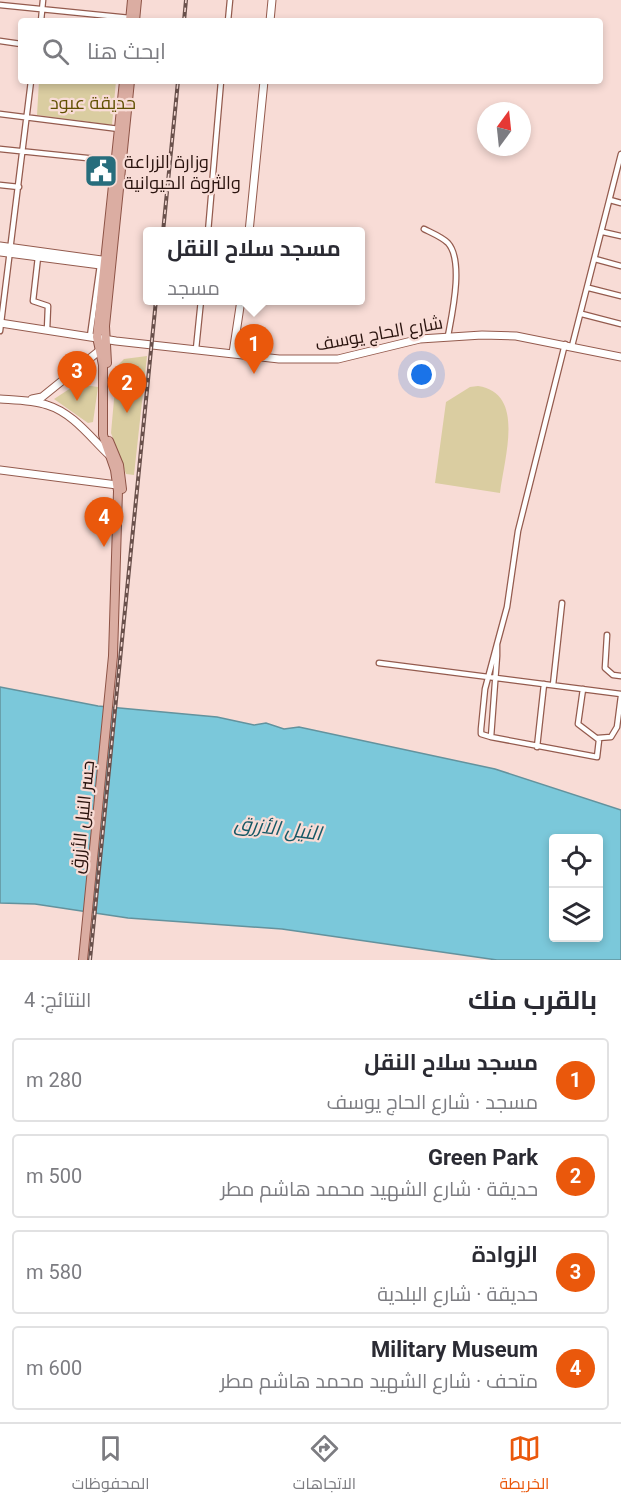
<!DOCTYPE html>
<html lang="ar">
<meta charset="utf-8">
<style>
:root{--surface:#fff;--page:#f7f7f7;--text:#2b2b33;--muted:#7c7c81;--line:#e1e1e2;--accent:#ea580c}
body{margin:0;font-family:Roboto,Cairo,sans-serif;background:var(--page);color:var(--text);direction:rtl}
.controls{position:absolute;right:18px;bottom:18px;display:grid;overflow:hidden;border-radius:6px;box-shadow:0 3px 9px #0003}
.controls button{width:54px;height:54px;display:grid;place-items:center;padding:0;border:0;border-bottom:2px solid var(--line);background:var(--surface);color:var(--text);font:30px sans-serif}
.compass{position:absolute;left:477px;top:102px;width:54px;height:54px;border-radius:50%;background:var(--surface);box-shadow:0 3px 9px #0003;rotate:15deg}
.you{position:absolute;left:422px;top:375px;width:21px;height:21px;margin:-15px;border:4px solid #fff;border-radius:50%;background:#1a73e8;box-shadow:0 0 0 9px #1a73e833}
.badge{display:grid;place-items:center;width:39px;height:39px;border-radius:50%;background:var(--accent);color:#fff;font-size:20px;font-weight:700}
.pin{position:absolute;translate:-50% -50px;filter:drop-shadow(0 2px 3px #0008)}
.pin::after{content:'';position:absolute;top:32px;width:21px;height:18px;background:inherit;clip-path:polygon(0 0,100% 0,50% 100%)}
.popup{position:absolute;left:143px;top:227px;width:222px;height:78px;box-sizing:border-box;display:grid;place-content:center;border-radius:6px;background:var(--surface);filter:drop-shadow(0 2px 4px #0005);font-size:20px;white-space:nowrap;color:var(--muted)}
.popup b{font-size:22px;color:var(--text)}
.popup::after{content:'';position:absolute;left:50%;top:100%;margin-left:-12px;border:12px solid transparent;border-top-color:var(--surface)}
.list{margin:0;padding:0;list-style:none}
h2{display:flex;justify-content:space-between;align-items:center;height:78px;margin:0;padding:0 24px;font-size:26px}
h2 small{font-size:20px;font-weight:400;color:var(--muted)}
.list li{display:grid;grid-template-columns:39px 1fr auto;gap:18px;align-items:center;box-sizing:border-box;height:84px;margin:0 12px 12px;padding:0 12px;border:2px solid var(--line);border-radius:6px}
.list b{display:block;font-size:22px;white-space:nowrap}
.list p{margin:0;font-size:20px;white-space:nowrap;color:var(--muted)}
.list em{font-size:20px;font-style:normal;color:var(--muted)}
.icon{flex:none;width:33px;height:33px;fill:none;stroke:currentColor;stroke-width:2;stroke-linecap:round;stroke-linejoin:round}
.map{position:relative;flex:none;width:621px;height:960px;overflow:hidden;direction:ltr}
.search{position:absolute;background:var(--surface);box-shadow:0 3px 9px #0003;left:18px;right:18px;top:18px;height:66px;display:flex;align-items:center;gap:15px;box-sizing:border-box;padding:0 21px;border-radius:6px;color:var(--muted);font-size:22px}
.sheet{height:462px;background:var(--surface)}
nav{display:flex;justify-content:space-around;align-items:center;box-sizing:border-box;height:84px;border-top:2px solid var(--line);background:var(--surface);font-size:16px;color:var(--muted)}
nav a{display:grid;justify-items:center;gap:3px}
nav .on{color:var(--accent)}
.map>svg:first-child{display:block}
.green{fill:#dacda1}
.water{fill:#7bc8da;stroke:#63929d;stroke-width:1.5;fill-rule:evenodd}
.lines{fill:none;stroke-linecap:round;stroke-linejoin:round}
.street-casing{stroke:#945b4e;stroke-width:7}
.secondary-casing{stroke:#945b4e;stroke-width:9}
.primary-casing{stroke:#8d5346;stroke-width:10}
.street{stroke:#fff;stroke-width:4.5}
.secondary{stroke:#fff;stroke-width:7}
.primary{stroke:#dbada2;stroke-width:8}
.rail-casing{stroke:#6a514c;stroke-width:4}
.rail{stroke:#f8dcd6;stroke-width:1.5;stroke-dasharray:4.5;stroke-linecap:butt}
.labels{text-anchor:middle;dominant-baseline:central;stroke-width:4.5;stroke-linejoin:round;paint-order:stroke}
.park-label{font-size:18px;fill:#615002;stroke:#f8dcd6}
.poi-label{font-size:18px;fill:#2a130e;stroke:#f8dcd6;text-anchor:start}
.street-label{font-size:18px;fill:#2a130e;stroke:#f8dcd6}
.water-label{font-size:20px;font-style:italic;fill:#165865;stroke:#f8dcd6}
</style>
<div class="map">
<svg width="621" height="960" viewBox="0 0 621 960">
<rect width="100%" height="100%" fill="#f8dcd6"/>
<path class="green" d="M39 81H116L112 125 37 115Z
M147 356 134 475 126 474 111 433 117 366 124 359Z
M77 384 98 387 93 422 88 423 54 399Z
M478 386C526 393 504 458 500 493L435 483 446 402 470 387Z"/>
<path class="water" d="M0 687 98 706 217 717 254 725 266 723 284 729 299 727 495 769 621 810V960H497L282 929 128 918 35 904 0 903ZM554 838H598V938H554Z"/>
<g class="lines">
<g class="street-casing">
<path id="street" d="M0 5 130 18
M41 21 43 0
M228 21 230 0
M0 41 21 44
M0 114 119 129
M0 149 116 161
M0 185 19 187
M610 200 621 203
M424 229C432 233 442 237 448 243 464 261 452 314 448 336
M208 232 221 81
M603 232 621 236
M38 257 33 301 48 306 47 330
M595 259 621 266
M589 288 621 296
M582 314 621 324
M0 331 31 81
M90 336 100 265
M572 346 621 154
M196 349 201 300
M607 635 605 668 613 675 621 676
M497 644 507 607 518 531 565 344
M497 644V656L491 737 481 734V729L485 689Z
M379 663 621 694
M553 685 562 603
M491 737 597 757 599 740 578 724 583 689
M598 738 611 737 617 727 621 696
M537 747 544 684"/>
</g>
<g class="secondary-casing">
<path id="secondary" d="M270 21 272 0
M249 232 264 81
M0 246 109 261
M0 252 108 266
M0 323 116 341 279 359H338L420 339 482 335 516 336 621 357
M233 353 241 300
M0 399C15 400 33 400 47 405 73 413 90 437 109 455
M32 399 42 397 99 351
M0 470 117 485"/>
</g>
<g class="primary-casing">
<path id="primary" d="M130 21 132 0
M135 21 137 0
M107 363 105 326 130 81
M109 441 119 465 122 489
M83 960 113 656 118 491 115 470 103 435V365L97 337 124 81"/>
</g>
<use href="#street" class="street"/>
<use href="#secondary" class="secondary"/>
<use href="#primary" class="primary"/>
<g class="rail-casing">
<path id="rail" d="M184 21 186 0
M163 232 178 81
M90 960 156 300"/>
</g>
<use href="#rail" class="rail"/>
</g>
<defs>
<g id="civic-square" transform="scale(1.725)"><rect x="-9" y="-9" width="18" height="18" rx="4" fill="#276d7c" stroke="#f8dcd6"/><path d="M-.6-6.5H3V-4.5H.6V-3L4-1V1h2V6H-6V1h2V-1L-.6-3ZM-1.2 2.5V6h2.4V2.5Z" fill="#fff"/></g>
</defs>
<g fill-rule="evenodd">
<use href="#civic-square" x="101" y="171"/>
</g>
<g class="labels">
<g class="park-label">
<text x="93" y="102">حديقة عبود</text>
</g>
<g class="poi-label">
<text x="124" y="161">وزارة الزراعة<tspan x="124" dy="21">والثروة الحيوانية</tspan></text>
</g>
<g class="street-label">
<text transform="translate(379 333) rotate(-10)">شارع الحاج يوسف</text>
<text transform="translate(82 817) rotate(-84)">جسر النيل الأزرق</text>
</g>
<g class="water-label">
<text transform="translate(278 828) rotate(7)">النيل الأزرق</text>
</g>
</g>
</svg>
<div class="controls">
<button><svg class="icon" aria-label="locate" viewBox="0 0 24 24"><circle cx="12" cy="12" r="6"/><path d="M12 2v4M12 18v4M2 12h4M18 12h4"/></svg></button>
<button><svg class="icon" aria-label="layers" viewBox="0 0 24 24"><path d="M12 4l9 5-9 5-9-5zM3 14l9 5 9-5"/></svg></button>
</div>
<svg class="compass" viewBox="-18 -18 36 36"><path d="M0-13l5 13h-10z" fill="#e53935"/><path d="M0 13l5-13h-10z" fill="#7c7c81"/></svg>
<div class="you"></div>
<div class="pin badge" style="left:254px;top:374px">1</div>
<div class="popup"><b>مسجد سلاح النقل</b>مسجد</div>
<div class="pin badge" style="left:127px;top:413px">2</div>
<div class="pin badge" style="left:77px;top:401px">3</div>
<div class="pin badge" style="left:104px;top:547px">4</div>
<div class="search"><svg class="icon" aria-label="search" viewBox="0 0 24 24"><circle cx="10" cy="10" r="6"/><path d="M15 15l6 6"/></svg>ابحث هنا</div>
</div>
<section class="sheet">
<h2>بالقرب منك<small>النتائج: 4</small></h2>
<ul class="list">
<li><span class="badge">1</span><div><b>مسجد سلاح النقل</b><p>مسجد · شارع الحاج يوسف</p></div><em>280 m</em></li>
<li><span class="badge">2</span><div><b>Green Park</b><p>حديقة · شارع الشهيد محمد هاشم مطر</p></div><em>500 m</em></li>
<li><span class="badge">3</span><div><b>الزوادة</b><p>حديقة · شارع البلدية</p></div><em>580 m</em></li>
<li><span class="badge">4</span><div><b>Military Museum</b><p>متحف · شارع الشهيد محمد هاشم مطر</p></div><em>600 m</em></li>
</ul>
</section>
<nav>
<a class="on"><svg class="icon" aria-label="map" viewBox="0 0 24 24"><path d="M3 6l6-2 6 2 6-2v14l-6 2-6-2-6 2zM9 4v14M15 6v14"/></svg>الخريطة</a>
<a><svg class="icon" aria-label="directions" viewBox="0 0 24 24"><path d="M12 3l9 9-9 9-9-9zM9 14v-3h6M13 9l2 2-2 2"/></svg>الاتجاهات</a>
<a><svg class="icon" aria-label="saved" viewBox="0 0 24 24"><path d="M7 4h10v16l-5-4-5 4z"/></svg>المحفوظات</a>
</nav>
